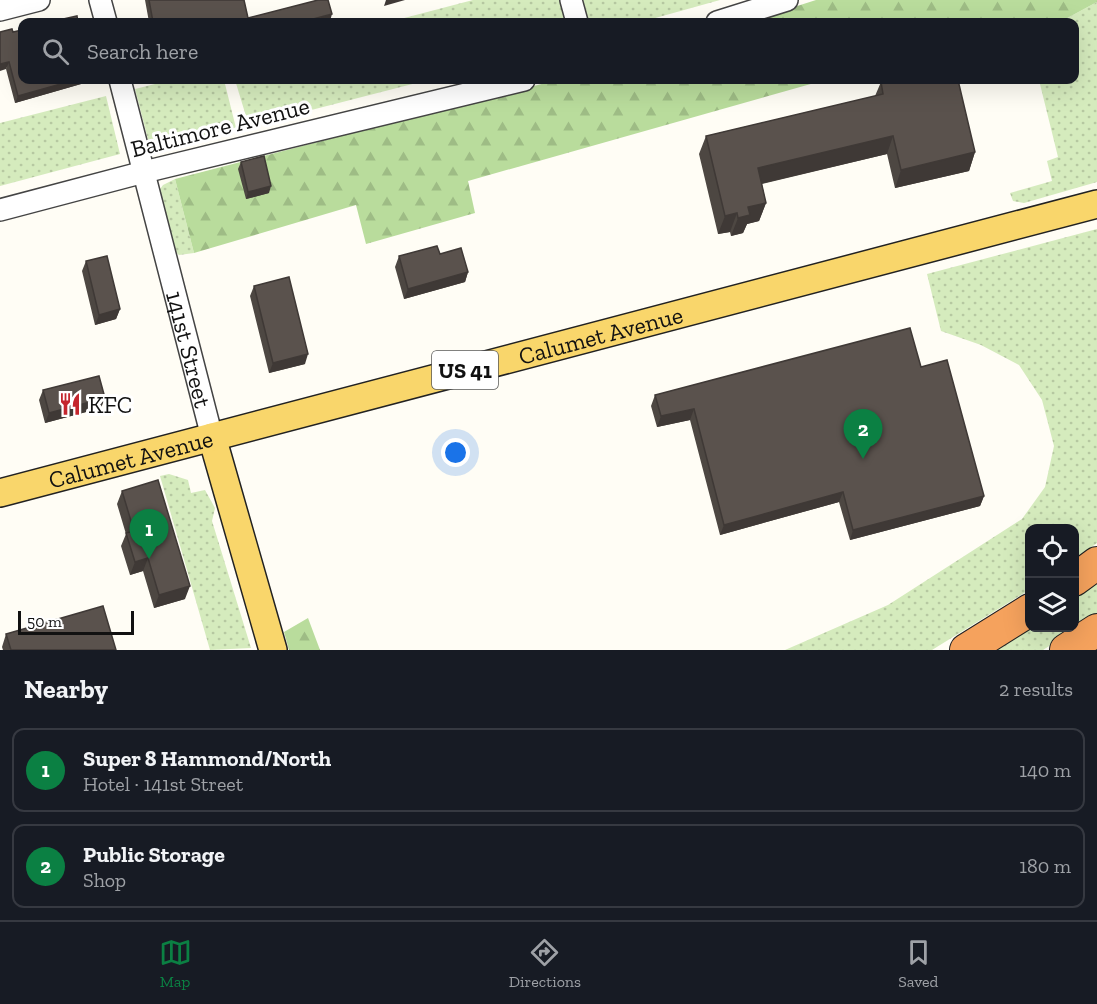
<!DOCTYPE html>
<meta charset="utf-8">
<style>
:root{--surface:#171b24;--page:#20242c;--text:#f1f3f6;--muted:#9ea1a6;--line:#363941;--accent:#0b8043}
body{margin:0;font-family:"Zilla Slab",serif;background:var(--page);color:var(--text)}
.controls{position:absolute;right:18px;bottom:18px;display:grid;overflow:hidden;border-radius:12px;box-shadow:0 6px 24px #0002}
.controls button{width:54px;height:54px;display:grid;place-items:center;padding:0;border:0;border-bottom:2px solid var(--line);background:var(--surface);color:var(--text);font:30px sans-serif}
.scale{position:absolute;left:18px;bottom:15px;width:116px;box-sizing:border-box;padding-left:6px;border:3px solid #111;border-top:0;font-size:16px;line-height:21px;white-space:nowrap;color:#111;-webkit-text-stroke:4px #fff;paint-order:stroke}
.you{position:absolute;left:456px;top:453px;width:21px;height:21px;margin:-15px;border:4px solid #fff;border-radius:50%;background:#1a73e8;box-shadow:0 0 0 9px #1a73e833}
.badge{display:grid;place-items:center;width:39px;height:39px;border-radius:50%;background:var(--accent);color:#fff;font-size:20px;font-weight:700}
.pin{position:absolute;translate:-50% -50px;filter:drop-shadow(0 2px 3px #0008)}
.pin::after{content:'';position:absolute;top:32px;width:21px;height:18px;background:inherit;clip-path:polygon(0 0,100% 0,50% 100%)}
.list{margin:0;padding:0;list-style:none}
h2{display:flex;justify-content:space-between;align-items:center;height:78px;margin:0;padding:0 24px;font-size:26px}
h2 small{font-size:20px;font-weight:400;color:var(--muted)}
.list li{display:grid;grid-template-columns:39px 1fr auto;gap:18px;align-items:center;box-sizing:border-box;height:84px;margin:0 12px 12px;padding:0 12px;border:2px solid var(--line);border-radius:12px}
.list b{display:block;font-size:22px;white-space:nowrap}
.list p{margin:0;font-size:20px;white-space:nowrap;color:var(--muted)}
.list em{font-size:20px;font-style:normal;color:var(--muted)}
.icon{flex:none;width:33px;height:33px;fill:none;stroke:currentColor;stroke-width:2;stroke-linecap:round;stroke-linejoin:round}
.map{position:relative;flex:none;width:1097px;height:650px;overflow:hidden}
.search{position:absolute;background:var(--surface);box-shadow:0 6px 24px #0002;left:18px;right:18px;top:18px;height:66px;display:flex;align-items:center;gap:15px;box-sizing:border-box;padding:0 21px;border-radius:12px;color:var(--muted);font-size:22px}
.sheet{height:270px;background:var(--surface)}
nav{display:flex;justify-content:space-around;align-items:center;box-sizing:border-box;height:84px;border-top:2px solid var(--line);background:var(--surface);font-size:16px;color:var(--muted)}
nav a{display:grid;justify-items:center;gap:3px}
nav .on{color:var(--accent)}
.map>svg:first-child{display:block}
.grass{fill:url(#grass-dots)}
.forest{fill:url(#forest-firs)}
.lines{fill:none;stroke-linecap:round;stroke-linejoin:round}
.minor-casing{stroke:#444;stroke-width:24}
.major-casing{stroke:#222;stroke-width:30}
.highway-casing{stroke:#222;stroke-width:34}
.minor{stroke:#fff;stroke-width:21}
.major{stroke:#f9d66b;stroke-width:27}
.highway{stroke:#f5a25d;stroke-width:32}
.wall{fill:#4d4742}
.shaded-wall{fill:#3f3936}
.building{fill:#5a524d;stroke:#3f3936;stroke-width:1.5}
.labels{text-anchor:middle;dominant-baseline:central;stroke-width:6;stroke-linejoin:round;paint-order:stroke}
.shield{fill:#fff;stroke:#585858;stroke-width:1.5}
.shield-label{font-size:22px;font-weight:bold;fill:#111}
.street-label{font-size:24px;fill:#111;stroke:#fff}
.poi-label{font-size:24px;fill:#111;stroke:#fff;text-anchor:start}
</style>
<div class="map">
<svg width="1097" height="650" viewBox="0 0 1097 650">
<defs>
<pattern id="grass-dots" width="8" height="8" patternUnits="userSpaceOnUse" patternTransform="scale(1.5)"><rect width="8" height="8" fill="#d5ebbd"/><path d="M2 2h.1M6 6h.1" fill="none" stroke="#b6c8a1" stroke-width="1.8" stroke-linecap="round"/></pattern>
<pattern id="forest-firs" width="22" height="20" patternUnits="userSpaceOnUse" patternTransform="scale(1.5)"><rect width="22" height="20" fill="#b9dc9c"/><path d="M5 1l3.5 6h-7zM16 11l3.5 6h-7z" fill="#9ebc85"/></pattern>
</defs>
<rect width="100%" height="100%" fill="#fffdf5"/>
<path class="grass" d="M473 0H565L571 22H389Z
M583 0H720L641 22H589Z
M1097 2V182L1024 203 1013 201 1010 193 1052 181 1047 161 1058 157 1039 80H1074V22H1060Z
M171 80H224L236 128 151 151 135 89Z
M235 80H428L249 126Z
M106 96 120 154 0 186V123Z
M175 179 194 253 179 255 173 250 158 192 163 185Z
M1097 229V543L1075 559 1074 528H1030L1029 590 932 650H785L888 605 1022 519 1045 487 1054 446 1042 400 1019 365 981 345 941 331 927 274Z
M169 474 188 480 191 493 205 490 215 508 212 521 251 648 210 650 160 476Z
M1097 582V615L1043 650H993L1030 628H1074L1075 599Z"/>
<path class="forest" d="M816 0H1097V2L1060 22H747Z
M557 80H825L468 181 475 213 366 244 356 205 194 253 175 179Z
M308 618 320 650H289L284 632Z"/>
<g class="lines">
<g class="minor-casing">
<g id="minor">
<path d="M100 0 106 22"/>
<path d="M571 0 577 22"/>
<path d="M0 10 39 0"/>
<path d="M717 22 787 0"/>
<path id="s1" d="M120 80 212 437"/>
<path d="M0 210 144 172 524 80"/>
</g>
</g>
<g class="major-casing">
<g id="major">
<path d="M212 437 273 650"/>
<path id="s2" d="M0 493 1097 204"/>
</g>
</g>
<g class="highway-casing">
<path id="highway" d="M1074 580 1097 563
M966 650 1030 610
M1066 650 1097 630"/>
</g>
<use href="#minor" class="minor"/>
<use href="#major" class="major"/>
<use href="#highway" class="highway"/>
</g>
<path class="wall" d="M145 0H244L248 18 330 21 323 22H149Z
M13 32 88 82 15 103 6 69Z
M881 82 975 152 969 171 895 188 887 154 762 184 766 203 759 221 747 224 743 233 731 236 730 232 718 234 699 154 706 136 875 96Z
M241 162 269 193 246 199 238 169Z
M399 256 468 272 465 282 404 299 395 267Z
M86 261 120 309 116 319 95 325 82 271Z
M254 286 305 364 269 373 250 296Z
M921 367 984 496 980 506 850 540 839 502 720 535 690 420 657 427 651 406 655 395Z
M43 390 101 408 45 423 39 400Z
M122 491 185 599 154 608 143 571 130 575 121 546 126 534 117 504Z
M6 634 116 650H3L2 647Z"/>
<path class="shaded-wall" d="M386 0H405L384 6Z
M332 14 330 21 323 22H302Z
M9 62 6 69 0 71V64Z
M75 80H89L88 82 15 103 18 96Z
M893 136 887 154 751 186 758 168Z
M975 152 969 171 895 188 901 170Z
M271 186 269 193 246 199 248 192Z
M766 203 759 221 747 224 743 233 731 236 738 218 748 207Z
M737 213 730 232 718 234 725 216Z
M468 272 465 282 404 299 408 289Z
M120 309 116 319 95 325 99 315Z
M308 354 305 364 269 373 273 363Z
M105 398 101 408 45 423 49 413Z
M694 409 690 420 657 427 661 416Z
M843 492 839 502 720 535 724 525Z
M984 496 980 506 850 540 853 530Z
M148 558 143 571 130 575 135 562Z
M190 586 185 599 154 608 159 595Z"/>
<path class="building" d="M149 0H244L248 18 318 0H328L332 14 302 22H153Z
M77 16 78 22H50Z
M12 29 13 32 22 30V80H75L18 96 9 62 0 64V32Z
M889 80H958L975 152 901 170 893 136 758 168 766 203 748 207 750 215 738 218 737 213 725 216 706 136 883 94 881 82Z
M264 156 271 186 248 192 241 162Z
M437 246 440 254 461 248 468 272 408 289 399 256Z
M107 256 120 309 99 315 86 261Z
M289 277 308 354 273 363 254 286Z
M910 328 921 367 947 360 984 496 853 530 843 492 724 525 694 409 661 416 655 395Z
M99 376 105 398 49 413 43 390Z
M158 480 190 586 159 595 148 558 135 562 126 533 134 531 122 491Z
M103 606 116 650H11L6 634Z"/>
<defs>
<g id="restaurant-bare" transform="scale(1.8)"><path d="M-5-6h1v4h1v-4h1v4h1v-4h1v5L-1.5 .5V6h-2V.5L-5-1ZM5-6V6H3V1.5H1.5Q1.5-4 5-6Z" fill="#c4262e" stroke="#fff" stroke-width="2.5" paint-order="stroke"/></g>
</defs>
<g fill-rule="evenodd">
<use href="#restaurant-bare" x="70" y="404"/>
</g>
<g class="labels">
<rect class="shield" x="432" y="351" width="66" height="38" rx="4.5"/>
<g class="shield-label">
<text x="465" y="370">US 41</text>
</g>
<g class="street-label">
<text transform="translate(220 127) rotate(-14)">Baltimore Avenue</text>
<text stroke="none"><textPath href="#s2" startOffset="621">Calumet Avenue</textPath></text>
<text stroke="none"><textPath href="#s1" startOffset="278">141st Street</textPath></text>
<text stroke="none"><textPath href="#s2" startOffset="135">Calumet Avenue</textPath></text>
</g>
<g class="poi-label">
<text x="88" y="404">KFC</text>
</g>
</g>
</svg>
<div class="controls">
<button><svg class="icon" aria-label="locate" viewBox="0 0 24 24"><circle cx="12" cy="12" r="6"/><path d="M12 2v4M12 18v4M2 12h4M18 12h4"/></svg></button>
<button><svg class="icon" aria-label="layers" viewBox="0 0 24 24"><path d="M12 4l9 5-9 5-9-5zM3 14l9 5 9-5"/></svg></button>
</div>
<div class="scale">50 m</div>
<div class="you"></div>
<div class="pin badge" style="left:149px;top:559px">1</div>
<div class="pin badge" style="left:863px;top:459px">2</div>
<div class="search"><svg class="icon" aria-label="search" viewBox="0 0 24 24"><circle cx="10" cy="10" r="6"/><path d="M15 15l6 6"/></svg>Search here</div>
</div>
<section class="sheet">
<h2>Nearby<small>2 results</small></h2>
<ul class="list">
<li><span class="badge">1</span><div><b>Super 8 Hammond/North</b><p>Hotel · 141st Street</p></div><em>140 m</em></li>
<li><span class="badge">2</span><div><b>Public Storage</b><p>Shop</p></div><em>180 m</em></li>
</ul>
</section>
<nav>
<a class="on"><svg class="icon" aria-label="map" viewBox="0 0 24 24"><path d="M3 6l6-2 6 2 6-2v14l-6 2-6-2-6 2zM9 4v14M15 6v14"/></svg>Map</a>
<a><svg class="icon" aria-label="directions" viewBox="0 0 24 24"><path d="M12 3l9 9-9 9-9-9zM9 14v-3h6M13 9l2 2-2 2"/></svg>Directions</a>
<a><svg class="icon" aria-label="saved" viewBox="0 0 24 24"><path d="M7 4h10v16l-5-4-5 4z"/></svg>Saved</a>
</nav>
